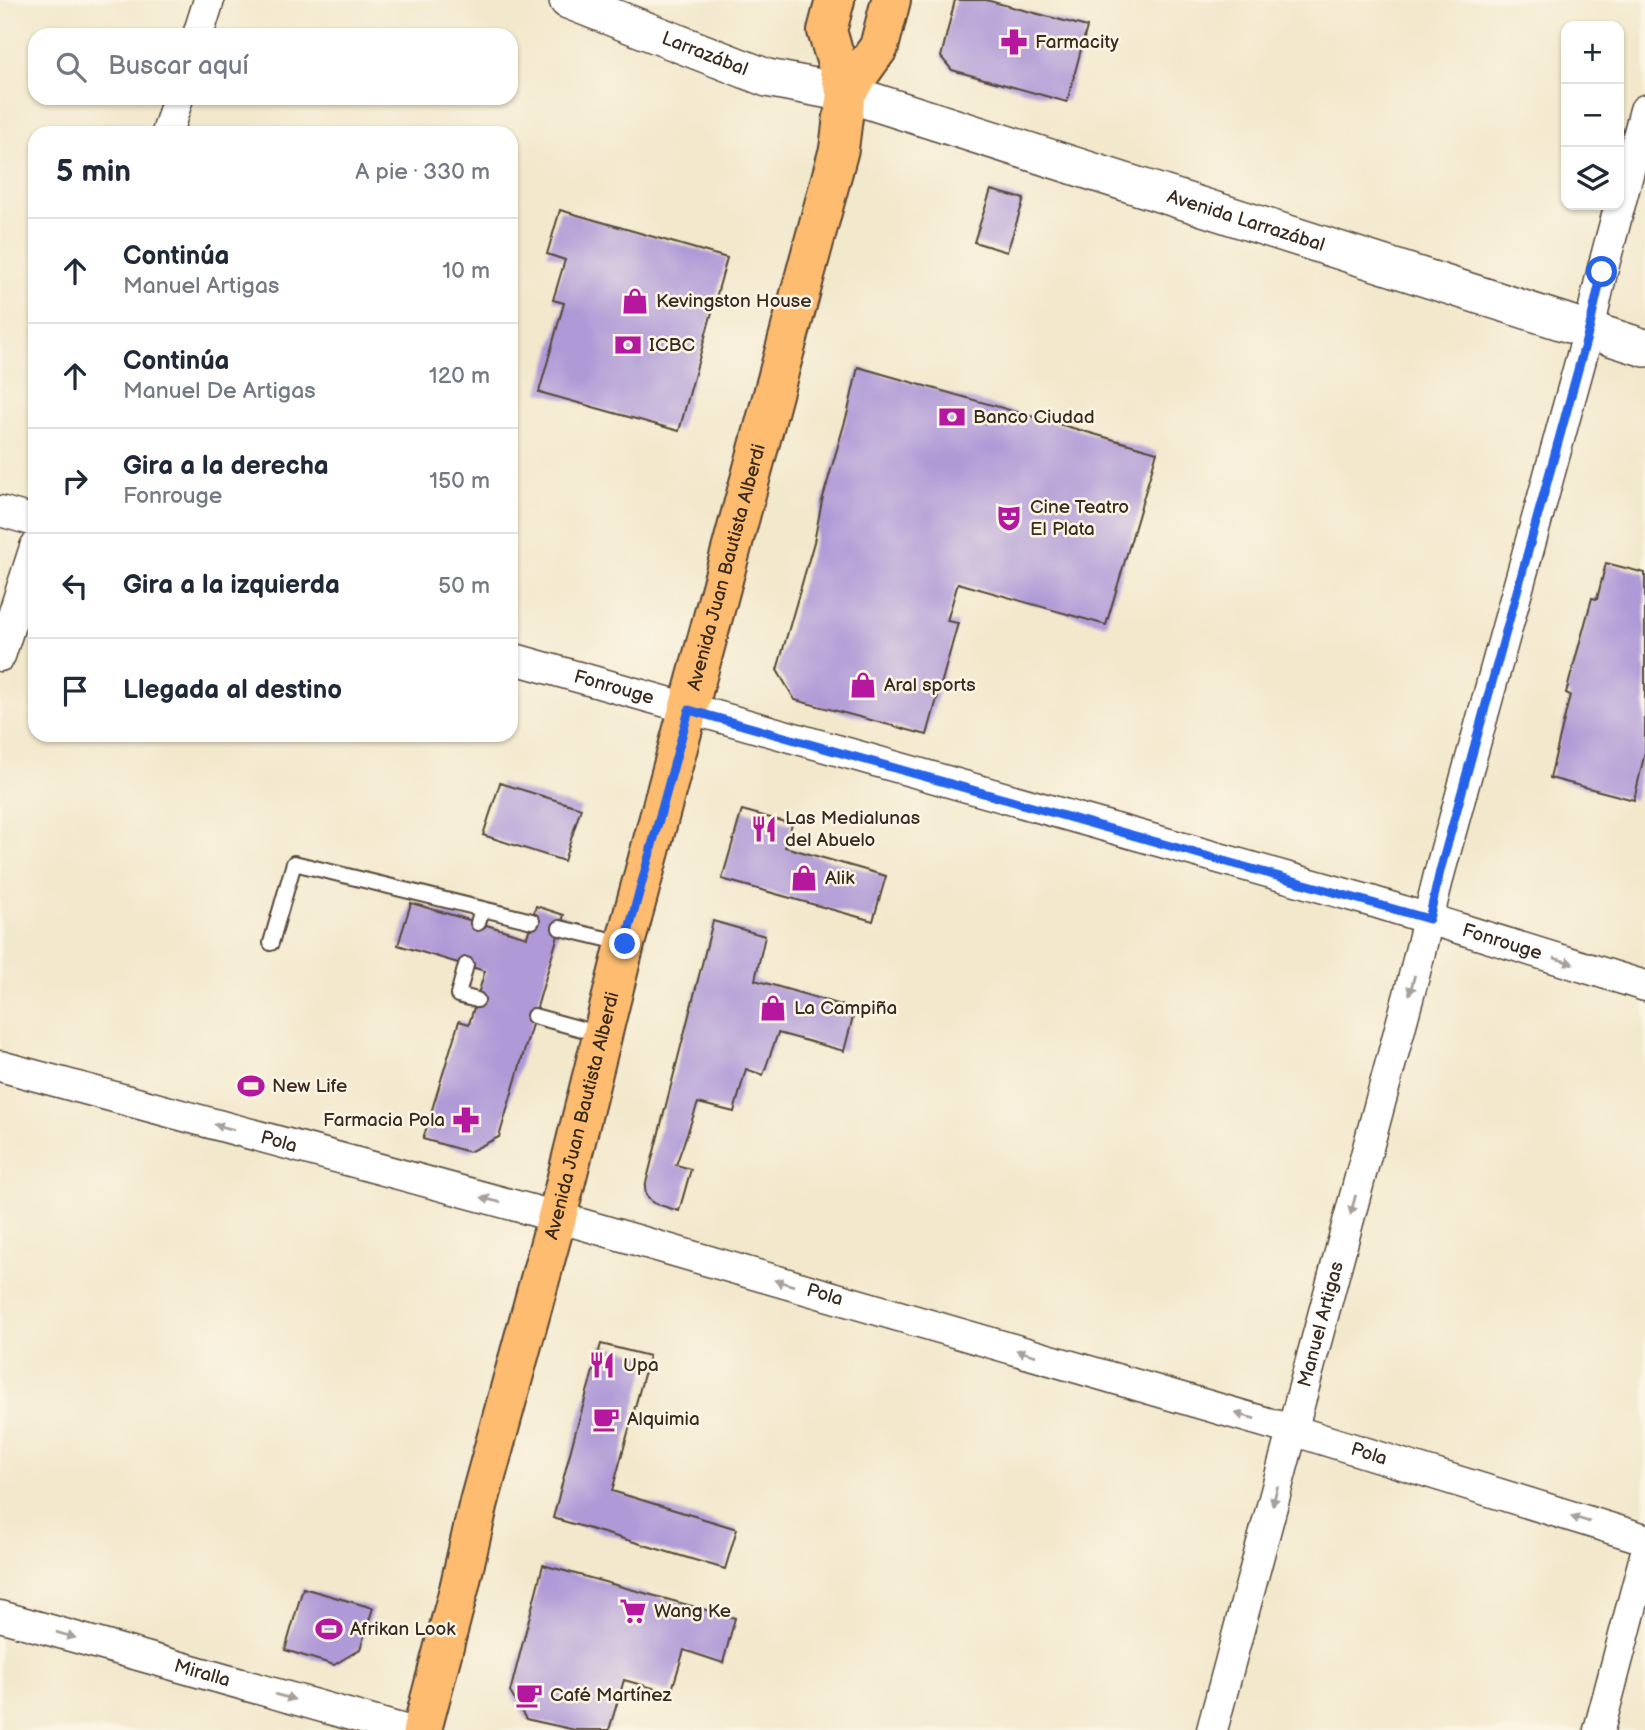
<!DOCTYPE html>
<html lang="es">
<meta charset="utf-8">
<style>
:root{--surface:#fff;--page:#f2f2f3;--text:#1f2937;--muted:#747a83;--line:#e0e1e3}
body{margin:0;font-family:"Balsamiq Sans",sans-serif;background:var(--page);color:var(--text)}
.controls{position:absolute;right:21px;top:21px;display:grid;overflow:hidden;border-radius:14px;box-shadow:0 2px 5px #0004}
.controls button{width:63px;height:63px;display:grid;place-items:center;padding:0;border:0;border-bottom:2px solid var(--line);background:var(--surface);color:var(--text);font:35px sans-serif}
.stop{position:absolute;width:21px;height:21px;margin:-16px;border:5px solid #2563eb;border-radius:50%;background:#fff}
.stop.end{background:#2563eb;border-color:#fff;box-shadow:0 2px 7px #0008}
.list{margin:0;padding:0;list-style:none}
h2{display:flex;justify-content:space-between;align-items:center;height:91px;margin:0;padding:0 28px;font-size:30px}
h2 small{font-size:23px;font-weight:400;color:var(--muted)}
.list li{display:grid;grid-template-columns:46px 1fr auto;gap:21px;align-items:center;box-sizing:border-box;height:105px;padding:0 28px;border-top:2px solid var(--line)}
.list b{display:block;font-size:26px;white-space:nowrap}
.list p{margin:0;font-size:23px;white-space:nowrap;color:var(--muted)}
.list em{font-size:23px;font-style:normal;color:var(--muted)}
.icon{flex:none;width:38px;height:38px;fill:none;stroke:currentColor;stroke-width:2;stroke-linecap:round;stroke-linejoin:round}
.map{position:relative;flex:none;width:1645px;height:1730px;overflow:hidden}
.search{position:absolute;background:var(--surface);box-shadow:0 2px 5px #0004;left:28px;top:28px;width:490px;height:77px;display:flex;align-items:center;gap:18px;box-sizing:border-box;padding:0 24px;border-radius:21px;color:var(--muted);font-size:26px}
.panel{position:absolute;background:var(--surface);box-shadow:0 2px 5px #0004;left:28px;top:126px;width:490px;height:616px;border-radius:21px}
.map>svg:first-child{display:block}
.building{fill:#af99d7}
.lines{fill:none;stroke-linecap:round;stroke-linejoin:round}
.service-casing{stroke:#564638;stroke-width:18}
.minor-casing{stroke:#564638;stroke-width:33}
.tertiary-casing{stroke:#564638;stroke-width:40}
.primary-casing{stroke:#564638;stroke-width:42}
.service{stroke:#fff;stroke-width:14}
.minor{stroke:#fff;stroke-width:30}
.tertiary{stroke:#fff;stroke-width:37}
.primary{stroke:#fdbc6f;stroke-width:38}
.oneway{fill:#a79f9a}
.route{stroke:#2563eb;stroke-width:9}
.labels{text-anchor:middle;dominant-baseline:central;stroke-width:5;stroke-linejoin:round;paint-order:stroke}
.poi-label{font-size:19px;fill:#3b2a1e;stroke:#fcf5e5;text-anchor:start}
.street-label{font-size:19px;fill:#3b2a1e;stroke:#fcf5e5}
</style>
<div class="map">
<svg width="1645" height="1730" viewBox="0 0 1645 1730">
<rect width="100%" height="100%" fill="#fcf5e5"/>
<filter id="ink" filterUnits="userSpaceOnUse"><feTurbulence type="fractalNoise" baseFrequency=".0143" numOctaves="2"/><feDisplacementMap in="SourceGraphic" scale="14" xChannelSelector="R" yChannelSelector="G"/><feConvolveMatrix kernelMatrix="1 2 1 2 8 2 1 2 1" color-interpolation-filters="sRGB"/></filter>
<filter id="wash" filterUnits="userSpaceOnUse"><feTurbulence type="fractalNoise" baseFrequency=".00686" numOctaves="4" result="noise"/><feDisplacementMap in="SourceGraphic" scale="28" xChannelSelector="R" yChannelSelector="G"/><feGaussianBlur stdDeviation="1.57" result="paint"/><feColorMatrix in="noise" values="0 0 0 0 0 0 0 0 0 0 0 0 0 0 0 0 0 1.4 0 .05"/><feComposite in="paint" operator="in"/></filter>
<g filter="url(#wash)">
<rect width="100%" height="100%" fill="#f2e8cc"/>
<g id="blocks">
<path class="building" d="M955 0H986L1087 27 1067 102 952 70 941 57Z
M991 190 1024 199 1007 252 974 242Z
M560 210 727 258 679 431 539 392 564 303 553 300 565 260 547 254Z
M858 367 1157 452 1106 625 958 583 947 621 958 623 927 735 795 700 777 670 814 542 822 501 848 411Z
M1606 563 1645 573V752L1634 800 1550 778 1570 695 1566 693 1592 598 1597 599Z
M500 783 581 808 564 861 483 835Z
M742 810 792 824 785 847 886 876 873 921 722 879Z
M411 903 527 937 536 906 564 915 499 1137 469 1152 423 1139 459 1021 469 1024 485 971 398 945Z
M713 921 765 936 755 980 855 1009 844 1051 778 1033 763 1075 746 1069 734 1112 698 1103 676 1165 691 1169 679 1211 653 1203 646 1195 645 1187Z
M601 1344 649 1356 612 1491 737 1529 725 1569 553 1518 575 1434Z
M543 1565 735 1618 723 1663 684 1650 671 1693 624 1680 609 1730H575L526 1719 510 1692Z
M303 1588 373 1608 360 1649 334 1665 285 1650Z"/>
</g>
</g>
<g filter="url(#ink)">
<use href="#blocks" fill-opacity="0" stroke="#564638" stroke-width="2"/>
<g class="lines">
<g class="service-casing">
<path id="service" d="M478 923 482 909
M560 928 623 943
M271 943 294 863 532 921
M466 965 458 995 477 1000
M534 1016 600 1034"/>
</g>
<g class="minor-casing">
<g id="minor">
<path d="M198 35 209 0"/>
<path d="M167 133 178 98"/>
<path d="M0 511 35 521"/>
<path d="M0 656 35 547"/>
<path id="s1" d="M511 658 1374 902 1645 986"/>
<path id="s2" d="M0 1066 557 1217 1292 1430 1645 1539"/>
<path id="s3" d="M0 1616 404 1730"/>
<path id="s4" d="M1212 1730 1414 976 1440 871 1589 330 1602 272 1645 110"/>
<path d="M1599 1730 1645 1556"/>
</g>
</g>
<g class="tertiary-casing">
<g id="tertiary">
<path id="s5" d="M568 0 767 78 846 93 1645 348"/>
</g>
</g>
<g class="primary-casing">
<g id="primary">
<path d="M846 93 879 47 891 0"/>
<path id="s6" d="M422 1730 459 1589 479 1502 557 1217 625 944 839 149 846 93 827 31 835 0"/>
</g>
</g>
<use href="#service" class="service"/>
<use href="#minor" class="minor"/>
<use href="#tertiary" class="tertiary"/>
<use href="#primary" class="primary"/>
</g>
<defs><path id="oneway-solid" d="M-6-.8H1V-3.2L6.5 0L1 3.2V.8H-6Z" transform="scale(1.75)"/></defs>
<g class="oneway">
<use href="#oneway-solid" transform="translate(1564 961) rotate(17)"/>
<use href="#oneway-solid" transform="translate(1412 985) rotate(105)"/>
<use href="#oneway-solid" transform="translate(224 1127) rotate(-165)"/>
<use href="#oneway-solid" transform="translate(491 1200) rotate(-165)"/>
<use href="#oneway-solid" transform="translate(1353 1205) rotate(105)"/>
<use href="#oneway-solid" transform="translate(784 1283) rotate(-164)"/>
<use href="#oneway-solid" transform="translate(1026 1353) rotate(-164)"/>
<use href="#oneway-solid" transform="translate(1245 1416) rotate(-164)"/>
<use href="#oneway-solid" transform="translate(1275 1496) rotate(105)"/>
<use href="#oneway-solid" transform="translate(1580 1519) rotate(-163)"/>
<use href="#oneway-solid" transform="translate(66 1635) rotate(16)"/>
<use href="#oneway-solid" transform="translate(285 1697) rotate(15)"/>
</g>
</g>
<g class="lines" filter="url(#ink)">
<path class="route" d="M625 944 689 710 1429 919 1440 871 1589 330 1602 272"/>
</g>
<defs>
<g id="pharmacy-bare" transform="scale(2.1)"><path d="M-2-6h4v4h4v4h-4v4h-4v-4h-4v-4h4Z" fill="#b5179e" stroke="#fcf5e5" stroke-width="2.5" paint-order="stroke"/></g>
<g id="shop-bare" transform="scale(2.1)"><path d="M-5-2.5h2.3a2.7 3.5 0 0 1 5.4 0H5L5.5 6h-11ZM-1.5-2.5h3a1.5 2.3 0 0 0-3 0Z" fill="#b5179e" stroke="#fcf5e5" stroke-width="2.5" paint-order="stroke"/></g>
<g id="bank-bare" transform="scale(2.1)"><path d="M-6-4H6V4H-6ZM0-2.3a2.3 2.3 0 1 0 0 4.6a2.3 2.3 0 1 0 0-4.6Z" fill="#b5179e" stroke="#fcf5e5" stroke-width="2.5" paint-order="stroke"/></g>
<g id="theatre-bare" transform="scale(2.1)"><path d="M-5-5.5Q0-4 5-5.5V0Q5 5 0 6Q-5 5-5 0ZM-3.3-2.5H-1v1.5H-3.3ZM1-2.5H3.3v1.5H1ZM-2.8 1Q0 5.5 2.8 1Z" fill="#b5179e" stroke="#fcf5e5" stroke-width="2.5" paint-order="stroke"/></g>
<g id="restaurant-bare" transform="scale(2.1)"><path d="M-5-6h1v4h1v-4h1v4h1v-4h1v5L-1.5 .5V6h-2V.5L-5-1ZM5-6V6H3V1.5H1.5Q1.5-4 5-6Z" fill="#b5179e" stroke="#fcf5e5" stroke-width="2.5" paint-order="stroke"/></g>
<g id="stadium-bare" transform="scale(2.1)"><path d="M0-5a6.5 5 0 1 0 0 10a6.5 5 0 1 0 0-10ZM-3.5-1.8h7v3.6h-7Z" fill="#b5179e" stroke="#fcf5e5" stroke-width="2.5" paint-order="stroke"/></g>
<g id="cafe-bare" transform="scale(2.1)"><path d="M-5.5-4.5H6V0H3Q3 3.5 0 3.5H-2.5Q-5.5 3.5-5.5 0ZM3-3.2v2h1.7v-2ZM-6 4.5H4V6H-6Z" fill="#b5179e" stroke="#fcf5e5" stroke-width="2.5" paint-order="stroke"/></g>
<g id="supermarket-bare" transform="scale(2.1)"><path d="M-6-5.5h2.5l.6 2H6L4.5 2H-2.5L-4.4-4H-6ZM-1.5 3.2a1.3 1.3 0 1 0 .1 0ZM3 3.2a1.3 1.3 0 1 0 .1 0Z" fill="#b5179e" stroke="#fcf5e5" stroke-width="2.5" paint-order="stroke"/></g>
</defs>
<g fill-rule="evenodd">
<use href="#pharmacy-bare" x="1014" y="42"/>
<use href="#shop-bare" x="635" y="301"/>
<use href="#bank-bare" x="628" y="345"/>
<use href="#bank-bare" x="952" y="417"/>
<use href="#theatre-bare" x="1009" y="518"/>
<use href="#shop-bare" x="863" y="685"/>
<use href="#restaurant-bare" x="764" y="829"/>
<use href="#shop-bare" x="804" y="878"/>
<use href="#shop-bare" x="773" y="1008"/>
<use href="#stadium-bare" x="251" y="1086"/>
<use href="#pharmacy-bare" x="466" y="1120"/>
<use href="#restaurant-bare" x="602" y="1365"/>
<use href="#cafe-bare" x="606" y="1419"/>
<use href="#supermarket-bare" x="633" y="1611"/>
<use href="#stadium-bare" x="329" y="1629"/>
<use href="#cafe-bare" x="529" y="1695"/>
</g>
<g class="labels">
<g class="poi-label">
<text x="1035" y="42">Farmacity</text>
<text x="656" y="301">Kevingston House</text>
<text x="649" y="345">ICBC</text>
<text x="973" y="417">Banco Ciudad</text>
<text x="1030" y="507">Cine Teatro<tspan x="1030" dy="22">El Plata</tspan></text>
<text x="884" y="685">Aral sports</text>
<text x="785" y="818">Las Medialunas<tspan x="785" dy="22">del Abuelo</tspan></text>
<text x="825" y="878">Alik</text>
<text x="794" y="1008">La Campiña</text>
<text x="272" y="1086">New Life</text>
<text x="445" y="1120" text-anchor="end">Farmacia Pola</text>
<text x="623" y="1365">Upa</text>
<text x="627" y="1419">Alquimia</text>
<text x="654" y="1611">Wang Ke</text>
<text x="350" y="1629">Afrikan Look</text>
<text x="550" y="1695">Café Martínez</text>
</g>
<g class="street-label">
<text stroke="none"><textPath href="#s5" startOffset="147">Larrazábal</textPath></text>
<text stroke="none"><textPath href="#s5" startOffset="714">Avenida Larrazábal</textPath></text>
<text stroke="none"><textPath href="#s6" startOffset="1202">Avenida Juan Bautista Alberdi</textPath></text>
<text stroke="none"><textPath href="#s1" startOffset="107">Fonrouge</textPath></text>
<text stroke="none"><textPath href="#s1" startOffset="1031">Fonrouge</textPath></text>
<text stroke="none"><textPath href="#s6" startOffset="635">Avenida Juan Bautista Alberdi</textPath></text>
<text stroke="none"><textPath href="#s2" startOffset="289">Pola</textPath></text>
<text stroke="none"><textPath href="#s2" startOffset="856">Pola</textPath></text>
<text stroke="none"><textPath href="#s4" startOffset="420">Manuel Artigas</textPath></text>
<text stroke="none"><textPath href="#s2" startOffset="1423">Pola</textPath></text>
<text stroke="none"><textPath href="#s3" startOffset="210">Miralla</textPath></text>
</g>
</g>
</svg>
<div class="controls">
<button>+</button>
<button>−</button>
<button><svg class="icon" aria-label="layers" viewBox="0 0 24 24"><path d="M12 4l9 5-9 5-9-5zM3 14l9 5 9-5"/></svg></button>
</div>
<div class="stop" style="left:1602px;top:272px"></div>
<div class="stop end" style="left:625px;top:944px"></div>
<div class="search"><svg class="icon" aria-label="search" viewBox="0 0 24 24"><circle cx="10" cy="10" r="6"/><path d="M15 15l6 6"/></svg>Buscar aquí</div>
<section class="panel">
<h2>5 min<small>A pie · 330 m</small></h2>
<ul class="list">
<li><svg class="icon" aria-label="ahead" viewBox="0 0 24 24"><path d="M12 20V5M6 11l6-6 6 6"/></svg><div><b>Continúa</b><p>Manuel Artigas</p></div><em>10 m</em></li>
<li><svg class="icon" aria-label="ahead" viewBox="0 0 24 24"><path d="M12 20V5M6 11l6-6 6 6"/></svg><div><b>Continúa</b><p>Manuel De Artigas</p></div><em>120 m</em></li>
<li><svg class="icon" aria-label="right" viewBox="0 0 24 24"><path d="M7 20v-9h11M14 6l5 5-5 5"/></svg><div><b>Gira a la derecha</b><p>Fonrouge</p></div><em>150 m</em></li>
<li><svg class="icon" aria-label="left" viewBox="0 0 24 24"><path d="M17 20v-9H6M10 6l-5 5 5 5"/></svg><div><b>Gira a la izquierda</b></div><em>50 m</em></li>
<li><svg class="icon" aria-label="arrive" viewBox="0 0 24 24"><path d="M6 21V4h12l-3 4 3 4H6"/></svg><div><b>Llegada al destino</b></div></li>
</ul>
</section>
</div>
